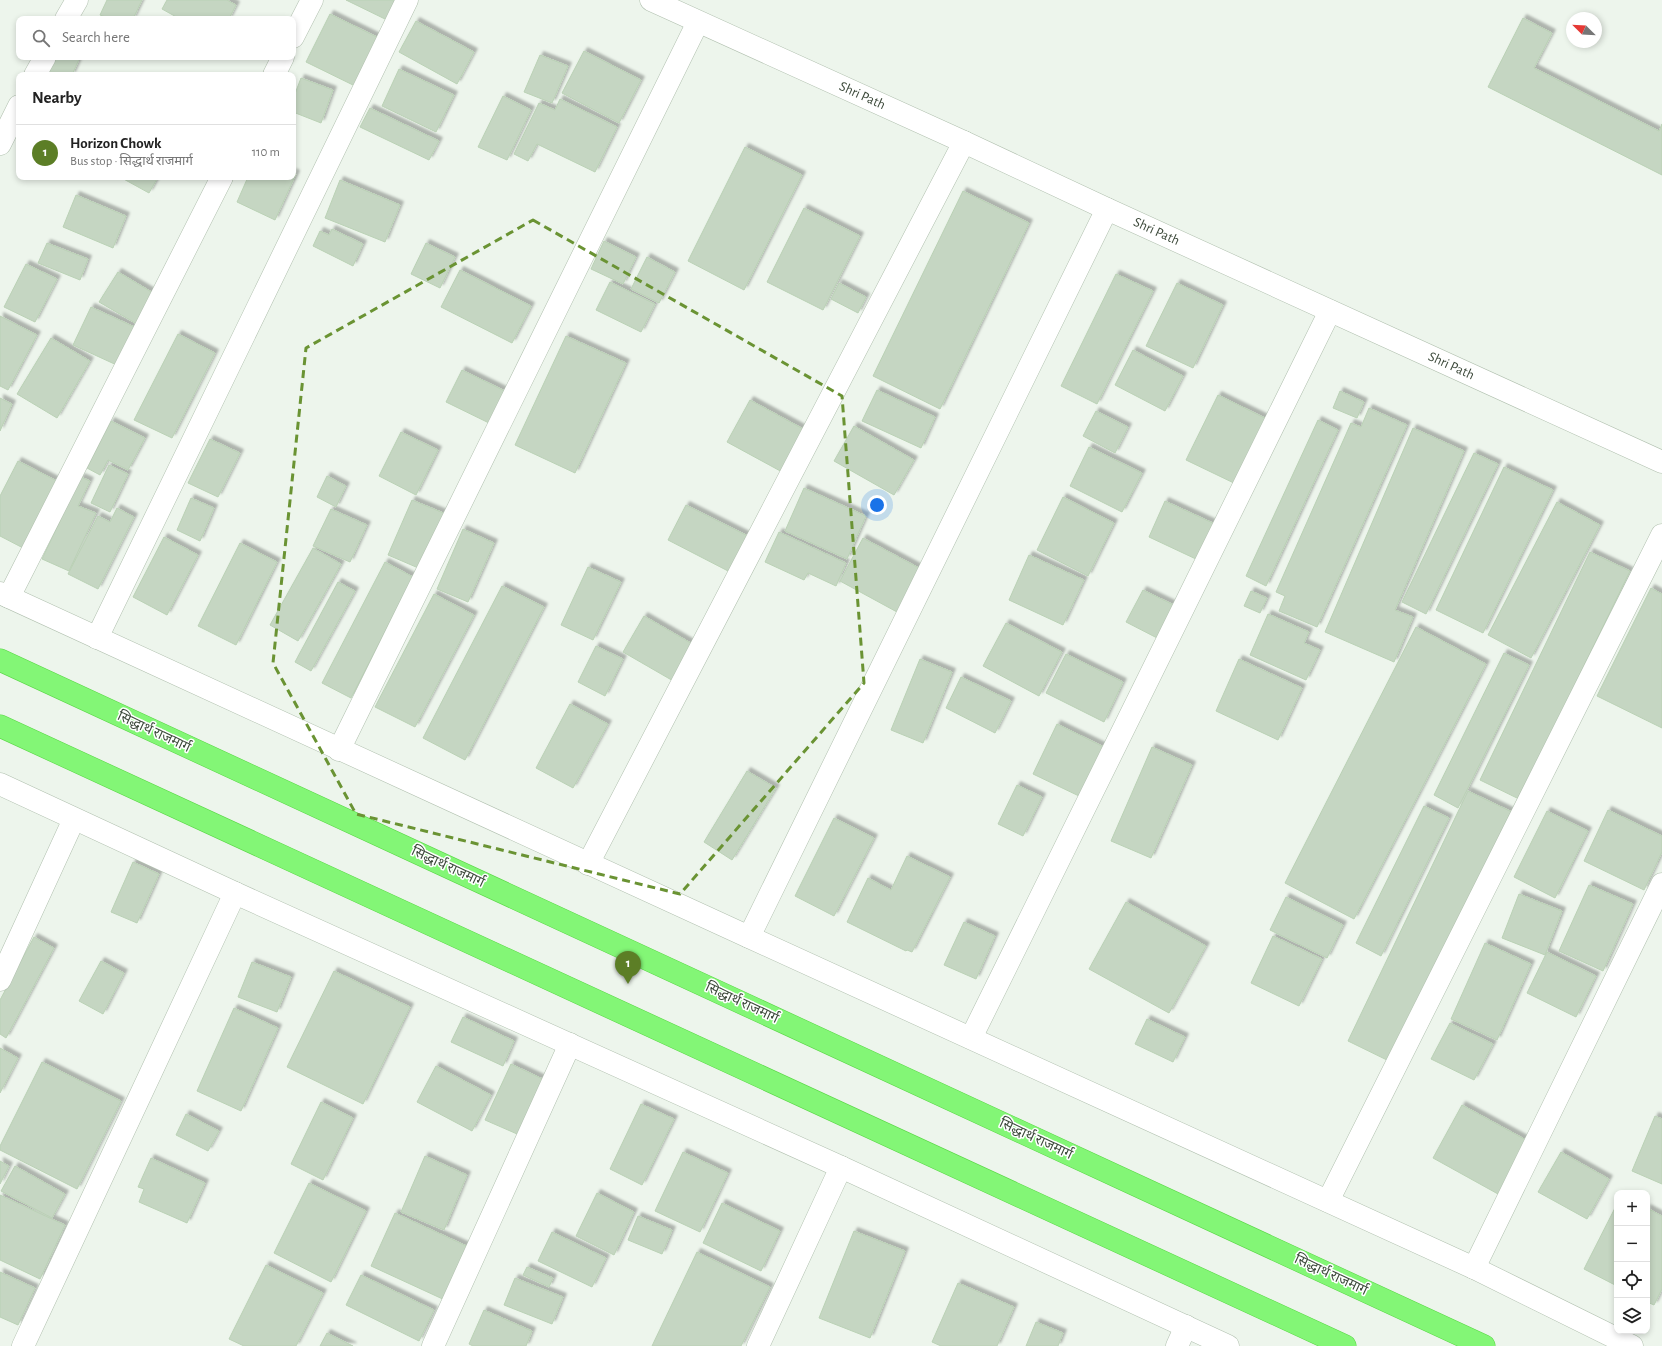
<!DOCTYPE html>
<meta charset="utf-8">
<style>
:root{--surface:#fff;--page:#f6f6f6;--text:#222;--muted:#767676;--line:#e0e0e0;--accent:#5c7e26}
body{margin:0;font-family:"Alegreya Sans","Noto Sans Devanagari",sans-serif;background:var(--page);color:var(--text)}
.controls{position:absolute;right:12px;bottom:12px;display:grid;overflow:hidden;border-radius:8px;box-shadow:0 2px 6px #0003}
.controls button{width:36px;height:36px;display:grid;place-items:center;padding:0;border:0;border-bottom:1px solid var(--line);background:var(--surface);color:var(--text);font:20px sans-serif}
.compass{position:absolute;left:1566px;top:12px;width:36px;height:36px;border-radius:50%;background:var(--surface);box-shadow:0 2px 6px #0003;rotate:294deg}
.you{position:absolute;left:877px;top:505px;width:14px;height:14px;margin:-10px;border:3px solid #fff;border-radius:50%;background:#1a73e8;box-shadow:0 0 0 6px #1a73e833}
.badge{display:grid;place-items:center;width:26px;height:26px;border-radius:50%;background:var(--accent);color:#fff;font-size:13px;font-weight:700}
.pin{position:absolute;translate:-50% -33px;filter:drop-shadow(0 1px 2px #0008)}
.pin::after{content:'';position:absolute;top:21px;width:14px;height:12px;background:inherit;clip-path:polygon(0 0,100% 0,50% 100%)}
.list{margin:0;padding:0;list-style:none}
h2{display:flex;justify-content:space-between;align-items:center;height:52px;margin:0;padding:0 16px;font-size:17px}
h2 small{font-size:13px;font-weight:400;color:var(--muted)}
.list li{display:grid;grid-template-columns:26px 1fr auto;gap:12px;align-items:center;box-sizing:border-box;height:56px;padding:0 16px;border-top:1px solid var(--line)}
.list b{display:block;font-size:15px;white-space:nowrap}
.list p{margin:0;font-size:13px;white-space:nowrap;color:var(--muted)}
.list em{font-size:13px;font-style:normal;color:var(--muted)}
.icon{flex:none;width:22px;height:22px;fill:none;stroke:currentColor;stroke-width:2;stroke-linecap:round;stroke-linejoin:round}
.map{position:relative;flex:none;width:1662px;height:1346px;overflow:hidden}
.search{position:absolute;background:var(--surface);box-shadow:0 2px 6px #0003;left:16px;top:16px;width:280px;height:44px;display:flex;align-items:center;gap:10px;box-sizing:border-box;padding:0 14px;border-radius:8px;color:var(--muted);font-size:15px}
.panel{position:absolute;background:var(--surface);box-shadow:0 2px 6px #0003;left:16px;top:72px;width:280px;height:108px;border-radius:8px}
.map>svg:first-child{display:block}
.building{fill:#c5d6c2;stroke:#bad1b5;filter:url(#shadow)}
.lines{fill:none;stroke-linecap:round;stroke-linejoin:round}
.minor-casing{stroke:#b1c0af;stroke-width:23}
.highway-casing{stroke:#59d645;stroke-width:23}
.minor{stroke:#fff;stroke-width:22}
.highway{stroke:#83f676;stroke-width:22}
.marked{fill:none;stroke:#6a9333;stroke-width:3;stroke-dasharray:8 5;stroke-linejoin:round}
.labels{text-anchor:middle;dominant-baseline:central;stroke-width:3;stroke-linejoin:round;paint-order:stroke}
.street-label{font-size:14px;fill:#3c493a;stroke:#fff}
</style>
<div class="map">
<svg width="1662" height="1346" viewBox="0 0 1662 1346">
<defs>
<filter id="shadow"><feDropShadow dx="3.5" dy="-3.5" stdDeviation="1" flood-color="#0004"/></filter>
</defs>
<rect width="100%" height="100%" fill="#edf5ec"/>
<path class="building" d="M107 0H142L133 19H110L100 15Z
M167 0H227L236 5 229 19H180L162 9Z
M346 0H396L387 20Z
M330 14 379 38 355 86 306 62Z
M1523 18 1552 33 1534 68 1659 131 1662 124V175L1488 87Z
M416 21 474 52 457 84 399 52Z
M584 51 641 80 619 123 562 93Z
M540 55 568 66 552 103 524 92Z
M54 57H80L72 75H46Z
M399 69 454 95 436 132 382 106Z
M301 78 333 90 321 123 293 112V99Z
M503 96 531 110 507 160 478 147Z
M560 99 617 127 595 172 537 144 528 161 514 154 539 103 555 110Z
M370 108 439 141 429 160 360 127Z
M745 147 802 175 744 290 688 261Z
M293 172 296 174 275 220 237 202 248 177H293Z
M120 177H158L149 193Z
M340 180 400 205 385 242 325 218Z
M963 191 1029 223 940 409 873 376Z
M76 195 126 216 113 248 63 227Z
M804 208 860 236 823 310 767 282Z
M332 229 363 244 353 266 313 246 320 231 329 235Z
M604 241 636 257 623 284 591 269Z
M47 243 88 259 80 280 38 263Z
M426 243 455 257 440 288 411 274Z
M647 257 675 272 659 303 631 289Z
M26 264 57 279 35 322 4 307Z
M460 270 531 306 512 343 441 307Z
M118 272 160 297 142 327 99 302Z
M1116 274 1153 291 1097 404 1061 386Z
M610 282 655 304 641 332 596 310Z
M839 283 866 297 858 313 831 299Z
M1177 283 1223 305 1193 368 1146 346Z
M91 307 139 329 121 367 73 345Z
M0 316 37 335 8 390 0 386Z
M178 334 215 353 172 438 134 420Z
M566 336 626 363 575 473 515 445Z
M51 338 90 361 57 418 17 394Z
M1133 350 1183 376 1165 411 1115 385Z
M462 370 505 391 489 423 446 402Z
M877 390 935 417 921 448 862 421Z
M1340 391 1364 402 1357 418 1333 408Z
M1218 395 1269 420 1238 485 1186 460Z
M0 398 12 404 0 431Z
M750 400 807 431 784 473 727 442Z
M1369 408 1407 425 1317 627 1279 611 1285 596 1276 592 1351 423 1361 427Z
M1096 411 1128 427 1115 453 1083 436Z
M1318 420 1338 430 1266 586 1246 576Z
M111 421 145 438 128 470 108 460 100 475 87 468Z
M854 426 914 460 894 495 834 461Z
M1413 428 1464 451 1395 610 1413 617 1394 662 1325 632Z
M401 432 438 450 416 495 379 476Z
M210 439 240 453 218 497 188 483Z
M1089 447 1142 473 1122 512 1070 486Z
M1474 453 1498 464 1426 614 1402 602Z
M18 461 59 482 25 549 0 536V496Z
M109 465 128 474 110 512 91 503Z
M1504 467 1553 490 1483 633 1436 610Z
M327 476 346 486 336 507 317 497Z
M81 477 90 481 78 506 96 513 69 571 42 559Z
M804 488 866 516 847 559 785 531Z
M1063 497 1114 523 1088 576 1037 550Z
M191 498 214 508 200 541 177 530Z
M412 500 446 514 423 570 388 555Z
M1165 501 1215 524 1198 560 1149 537Z
M1557 502 1600 525 1531 658 1488 635Z
M686 505 748 536 730 572 668 540Z
M117 508 134 517 98 589 68 574 98 516 110 522Z
M331 509 367 525 350 562 313 546Z
M463 529 494 543 468 602 437 589Z
M779 532 846 563 836 586 808 573 804 580 765 562Z
M164 537 198 555 167 615 133 597Z
M863 538 921 569 897 612 840 581Z
M240 543 277 562 236 645 198 626Z
M313 548 341 564 298 641 270 625Z
M1590 552 1630 571 1519 799 1480 780Z
M1029 555 1084 580 1063 625 1009 600Z
M385 562 413 577 351 698 322 683Z
M588 567 621 582 593 640 561 625Z
M338 582 355 591 311 671 295 662Z
M502 586 544 607 465 760 423 738Z
M1651 588 1662 594V728L1597 696Z
M1143 590 1178 607 1161 640 1126 622Z
M1251 591 1267 598 1260 613 1244 606Z
M434 594 474 615 415 727 375 707Z
M1268 614 1309 632 1304 643 1320 650 1306 680 1250 655Z
M644 616 696 646 675 682 623 652Z
M1006 623 1062 652 1039 696 983 666Z
M1416 627 1486 664 1354 919 1285 883Z
M596 646 623 659 605 696 578 682Z
M1504 653 1529 665 1458 808 1434 795Z
M1066 654 1123 682 1104 722 1046 693Z
M920 659 952 672 923 743 891 730Z
M1239 659 1302 688 1278 740 1216 711Z
M961 677 1011 701 995 733 946 708Z
M570 704 608 724 573 788 536 768Z
M1057 724 1104 747 1079 796 1033 774Z
M1152 747 1192 765 1151 858 1111 841Z
M747 771 776 788 732 860 704 842Z
M1017 785 1042 797 1023 836 998 824Z
M1468 791 1512 812 1391 1062 1348 1041Z
M1424 806 1449 818 1381 956 1356 943Z
M1608 810 1662 836V852L1644 890 1584 861Z
M1547 811 1588 831 1555 898 1514 877Z
M834 818 874 838 834 916 795 896Z
M907 856 950 877 912 952 907 950 906 951 847 922 868 878 891 890Z
M133 862 159 874 137 923 111 912Z
M1589 885 1633 904 1603 971 1559 951Z
M1519 894 1562 911 1545 955 1502 938Z
M1286 897 1343 925 1327 958 1270 930Z
M1126 902 1206 946 1169 1013 1089 969Z
M964 922 995 936 976 979 944 965Z
M1273 936 1322 959 1299 1006 1251 983Z
M34 937 54 948 6 1038 0 1034V1000Z
M1485 943 1531 964 1497 1040 1451 1019Z
M1547 952 1596 976 1576 1017 1527 993Z
M101 961 124 973 103 1014 79 1001Z
M252 962 291 977 277 1012 238 997Z
M334 971 410 1007 363 1104 287 1067Z
M234 1008 278 1028 241 1111 197 1091Z
M463 1017 514 1041 503 1066 451 1042Z
M1147 1019 1185 1037 1173 1062 1135 1044Z
M1450 1023 1493 1044 1474 1080 1431 1059Z
M0 1048 18 1058 0 1093Z
M42 1062 121 1101 77 1189 0 1150V1146Z
M511 1064 549 1082 524 1137 485 1120Z
M436 1066 491 1095 472 1131 417 1102Z
M321 1102 353 1118 323 1180 291 1164Z
M641 1104 674 1119 642 1185 610 1169Z
M1462 1105 1528 1141 1498 1194 1433 1158Z
M186 1114 219 1131 208 1151 176 1135Z
M1655 1116 1662 1119V1184L1632 1171Z
M683 1152 728 1173 700 1232 655 1211Z
M1561 1152 1609 1179 1587 1219 1538 1192Z
M425 1156 467 1175 444 1230 401 1212Z
M151 1158 205 1183 187 1223 139 1202 144 1189 138 1187Z
M0 1161 9 1166 0 1184Z
M15 1166 65 1194 52 1218 1 1191Z
M309 1183 366 1211 331 1282 274 1253Z
M597 1193 634 1212 614 1255 576 1236Z
M0 1195 65 1225 40 1279 0 1260Z
M722 1203 780 1231 761 1271 703 1243Z
M1617 1204V1286L1584 1269Z
M1647 1208 1662 1216V1289L1654 1305 1647 1302Z
M395 1213 471 1248 447 1301 371 1266Z
M638 1216 672 1230 662 1254 628 1240Z
M854 1231 905 1251 870 1338 819 1318Z
M552 1232 606 1258 592 1287 538 1261Z
M697 1252 770 1287 741 1346H652Z
M266 1265 323 1293 296 1346H244L229 1339Z
M527 1267 553 1278 549 1287 523 1275Z
M0 1272 35 1288 18 1325 0 1317Z
M361 1275 434 1310 419 1341 346 1305Z
M515 1278 563 1297 552 1324 504 1305Z
M958 1283 1014 1307 997 1346H941L932 1342Z
M484 1310 532 1331 526 1346H473L469 1344Z
M1036 1322 1063 1333 1058 1346H1026Z
M327 1333 353 1346H320Z"/>
<g class="lines">
<g class="minor-casing">
<g id="minor">
<path id="s1" d="M651 0 964 142 1107 209 1662 462"/>
<path d="M66 19 77 0"/>
<path d="M293 37 312 0"/>
<path d="M35 75 45 57"/>
<path d="M274 75 283 57"/>
<path d="M0 144 19 106"/>
<path d="M0 593 749 937 1474 1268 1632 1346"/>
<path d="M9 597 222 177"/>
<path d="M97 638 407 0"/>
<path d="M339 750 698 22"/>
<path d="M0 784 235 893 841 1167 1228 1346"/>
<path d="M588 864 964 142"/>
<path d="M749 937 1107 209"/>
<path d="M0 980 74 819"/>
<path d="M971 1038 1330 311"/>
<path d="M1328 1201 1662 535"/>
<path d="M1474 1268 1662 884"/>
<path d="M23 1346 235 893"/>
<path d="M433 1346 570 1044"/>
<path d="M758 1346 841 1167"/>
<path d="M1177 1346 1186 1326"/>
</g>
</g>
<g class="highway-casing">
<path id="highway" d="M0 660 1484 1346
M0 726 1345 1346"/>
</g>
<use href="#minor" class="minor"/>
<use href="#highway" class="highway"/>
</g>
<path class="marked" d="M533 220 842 396 864 683 680 894 356 814 273 663 306 348Z"/>
<g class="labels">
<g class="street-label">
<text stroke="none"><textPath href="#s1" startOffset="232">Shri Path</textPath></text>
<text stroke="none"><textPath href="#s1" startOffset="556">Shri Path</textPath></text>
<text stroke="none"><textPath href="#s1" startOffset="880">Shri Path</textPath></text>
<text transform="translate(154 732) rotate(25)">सिद्धार्थ राजमार्ग</text>
<text transform="translate(448 867) rotate(25)">सिद्धार्थ राजमार्ग</text>
<text transform="translate(742 1003) rotate(25)">सिद्धार्थ राजमार्ग</text>
<text transform="translate(1036 1139) rotate(25)">सिद्धार्थ राजमार्ग</text>
<text transform="translate(1331 1275) rotate(25)">सिद्धार्थ राजमार्ग</text>
</g>
</g>
</svg>
<div class="controls">
<button>+</button>
<button>−</button>
<button><svg class="icon" aria-label="locate" viewBox="0 0 24 24"><circle cx="12" cy="12" r="6"/><path d="M12 2v4M12 18v4M2 12h4M18 12h4"/></svg></button>
<button><svg class="icon" aria-label="layers" viewBox="0 0 24 24"><path d="M12 4l9 5-9 5-9-5zM3 14l9 5 9-5"/></svg></button>
</div>
<svg class="compass" viewBox="-18 -18 36 36"><path d="M0-13l5 13h-10z" fill="#e53935"/><path d="M0 13l5-13h-10z" fill="#767676"/></svg>
<div class="you"></div>
<div class="pin badge" style="left:628px;top:984px">1</div>
<div class="search"><svg class="icon" aria-label="search" viewBox="0 0 24 24"><circle cx="10" cy="10" r="6"/><path d="M15 15l6 6"/></svg>Search here</div>
<section class="panel">
<h2>Nearby<small></small></h2>
<ul class="list">
<li><span class="badge">1</span><div><b>Horizon Chowk</b><p>Bus stop · सिद्धार्थ राजमार्ग</p></div><em>110 m</em></li>
</ul>
</section>
</div>
